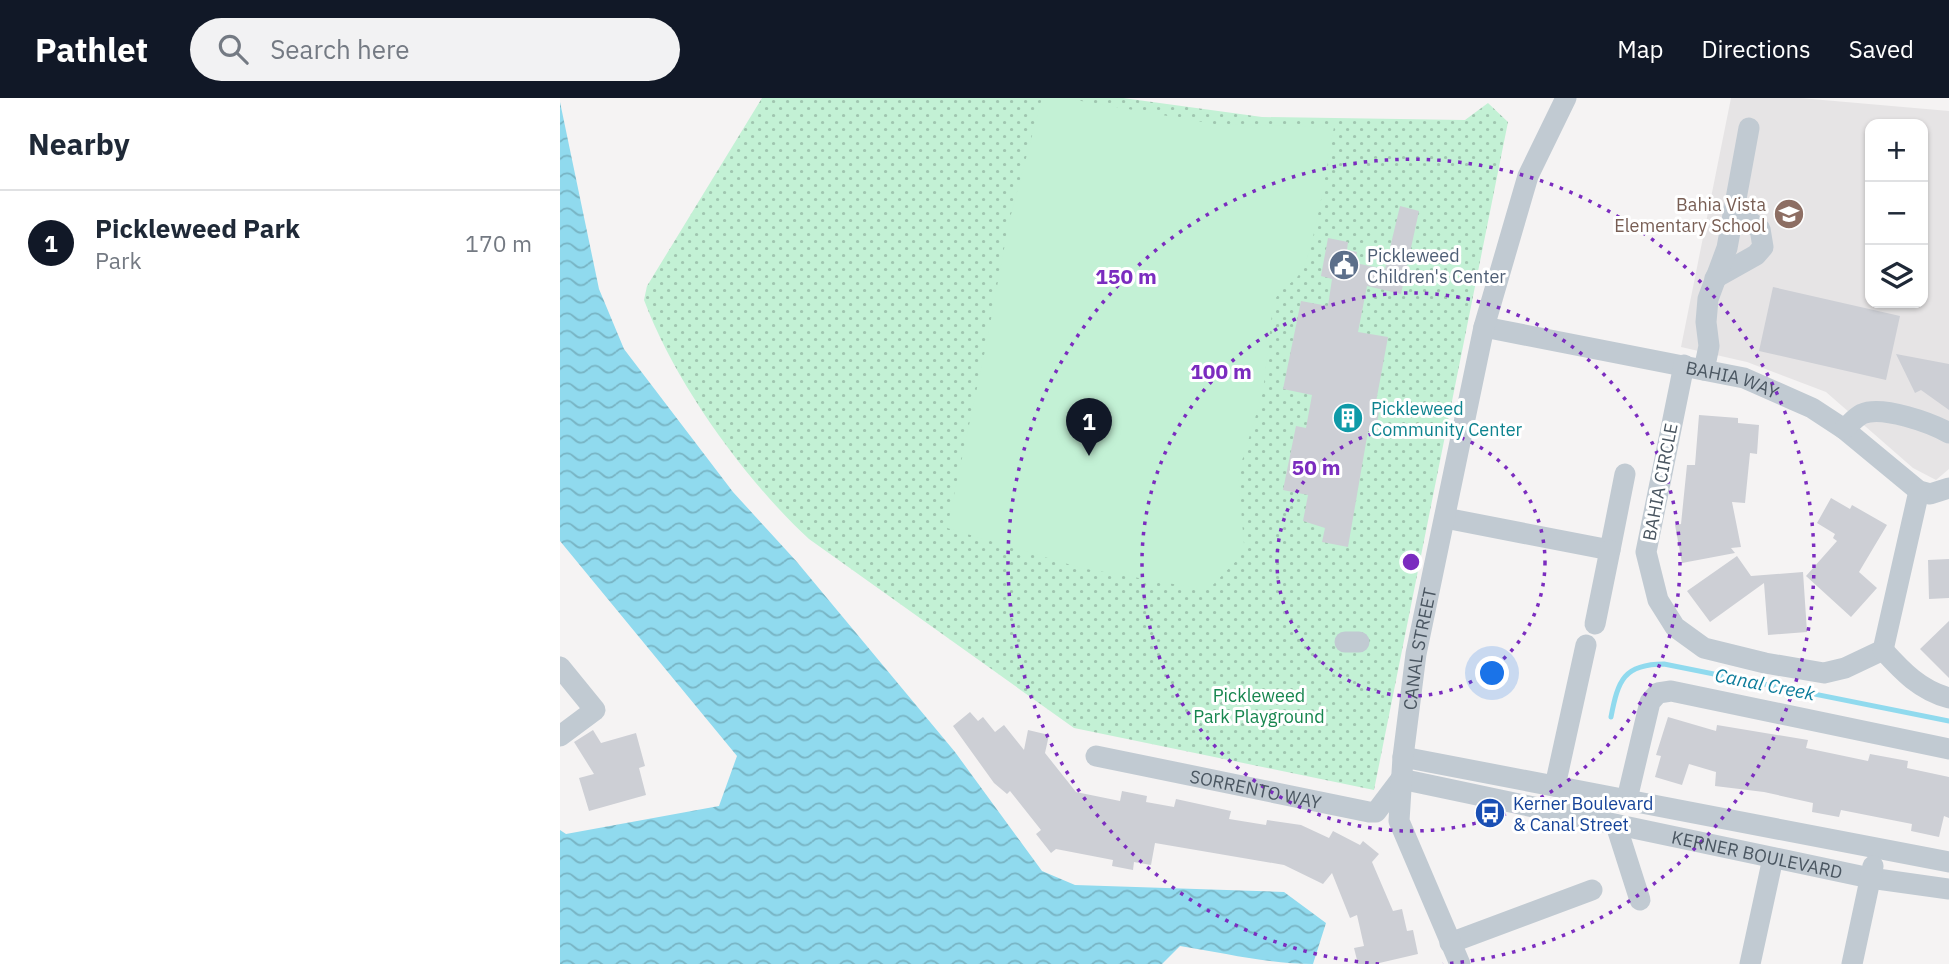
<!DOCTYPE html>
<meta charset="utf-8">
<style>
:root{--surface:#fff;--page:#f2f2f3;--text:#1f2937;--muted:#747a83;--line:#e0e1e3;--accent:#111827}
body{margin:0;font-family:"IBM Plex Sans",sans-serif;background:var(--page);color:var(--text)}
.controls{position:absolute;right:21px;top:21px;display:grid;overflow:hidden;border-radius:14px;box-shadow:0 2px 5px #0004}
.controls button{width:63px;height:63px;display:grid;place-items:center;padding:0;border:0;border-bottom:2px solid var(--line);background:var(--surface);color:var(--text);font:35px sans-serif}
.you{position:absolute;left:933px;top:576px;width:24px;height:24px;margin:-18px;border:5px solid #fff;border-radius:50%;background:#1a73e8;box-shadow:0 0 0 10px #1a73e833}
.badge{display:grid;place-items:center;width:46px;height:46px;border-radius:50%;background:var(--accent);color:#fff;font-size:23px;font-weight:700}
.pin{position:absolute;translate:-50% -58px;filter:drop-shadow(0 2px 4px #0008)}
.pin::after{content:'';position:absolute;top:37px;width:24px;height:21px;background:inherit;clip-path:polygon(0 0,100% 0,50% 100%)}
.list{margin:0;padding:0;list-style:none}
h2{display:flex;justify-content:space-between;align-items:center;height:91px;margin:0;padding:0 28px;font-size:30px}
h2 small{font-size:23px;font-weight:400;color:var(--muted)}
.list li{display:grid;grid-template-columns:46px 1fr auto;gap:21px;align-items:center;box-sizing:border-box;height:105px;padding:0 28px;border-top:2px solid var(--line)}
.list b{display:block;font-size:26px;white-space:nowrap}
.list p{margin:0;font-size:23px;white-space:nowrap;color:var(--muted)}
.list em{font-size:23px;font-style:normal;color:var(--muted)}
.icon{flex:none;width:38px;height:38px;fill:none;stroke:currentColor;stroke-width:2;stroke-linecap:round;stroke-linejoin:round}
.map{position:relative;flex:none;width:1389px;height:866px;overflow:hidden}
header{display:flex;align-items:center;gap:42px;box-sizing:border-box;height:98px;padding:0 35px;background:var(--accent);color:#fff}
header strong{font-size:33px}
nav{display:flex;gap:38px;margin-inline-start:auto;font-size:24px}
.search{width:490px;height:63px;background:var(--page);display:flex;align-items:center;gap:18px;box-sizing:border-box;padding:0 24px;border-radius:38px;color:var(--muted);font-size:26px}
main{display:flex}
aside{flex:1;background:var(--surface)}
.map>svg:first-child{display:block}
.education{fill:#e6e4e5;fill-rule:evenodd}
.park{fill:url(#park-dots)}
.pitch{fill:#c3f1d5}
.water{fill:url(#water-waves)}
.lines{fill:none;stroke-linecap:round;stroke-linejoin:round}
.stream{stroke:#90daee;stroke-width:5}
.building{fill:#cdcfd5}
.minor{stroke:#c1cad2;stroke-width:21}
.ring{fill:none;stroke:#7b2cbf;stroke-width:3.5;stroke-dasharray:3.5 7}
.labels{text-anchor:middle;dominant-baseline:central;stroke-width:6;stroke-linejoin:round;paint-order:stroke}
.education-label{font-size:18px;fill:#785e54;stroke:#fff;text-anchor:end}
.service-label{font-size:18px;fill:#4e5e75;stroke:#fff;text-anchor:start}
.street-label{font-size:18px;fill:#4a5661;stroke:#fff}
.culture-label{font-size:18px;fill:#0d838f;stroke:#fff;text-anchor:start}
.park-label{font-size:18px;fill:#17864f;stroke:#fff}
.transit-label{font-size:18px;fill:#164399;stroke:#fff;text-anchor:start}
.water-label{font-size:19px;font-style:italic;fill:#0c7c9b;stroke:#fff}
.centre{fill:#7b2cbf;stroke:#fff;stroke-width:3.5}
.ring-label{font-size:21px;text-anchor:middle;font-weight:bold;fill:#7b2cbf;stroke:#fff;stroke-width:6;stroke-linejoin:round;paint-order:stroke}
</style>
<header>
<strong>Pathlet</strong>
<div class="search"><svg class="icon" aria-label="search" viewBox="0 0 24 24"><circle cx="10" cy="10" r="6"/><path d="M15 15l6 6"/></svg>Search here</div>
<nav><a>Map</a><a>Directions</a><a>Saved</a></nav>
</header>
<main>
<aside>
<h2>Nearby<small></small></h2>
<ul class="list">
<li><span class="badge">1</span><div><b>Pickleweed Park</b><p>Park</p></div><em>170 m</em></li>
</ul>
</aside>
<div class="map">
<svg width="1389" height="866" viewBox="0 0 1389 866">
<defs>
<pattern id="park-dots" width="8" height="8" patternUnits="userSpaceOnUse" patternTransform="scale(1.75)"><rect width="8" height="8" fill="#c3f1d5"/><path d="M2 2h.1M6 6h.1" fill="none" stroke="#a0c6b0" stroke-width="1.8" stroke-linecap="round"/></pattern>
<pattern id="water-waves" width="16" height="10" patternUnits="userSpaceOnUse" patternTransform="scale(1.75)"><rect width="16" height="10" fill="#90daee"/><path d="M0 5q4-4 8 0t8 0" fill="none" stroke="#78b4c4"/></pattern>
</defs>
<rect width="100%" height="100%" fill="#f5f3f3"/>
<path class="education" d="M1171 0H1240L1389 13V371L1376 382 1353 370 1266 294 1187 264 1121 249ZM1310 26H1363V205H1310Z"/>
<path class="park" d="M202 0H563L702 19 905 22 928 5 948 24 814 692 514 630 249 441C185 382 115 285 84 202L87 188Z"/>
<path class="pitch" d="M482 0H504L654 26 774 29C768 61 755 151 741 174 731 189 720 187 713 207L703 294 678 376 684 446 676 463 648 492 521 470 387 430 426 248 449 124Z"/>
<path class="water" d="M0 4 39 191 64 251 173 394 237 464 395 654 482 773 515 787 724 794 766 825 753 866C708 866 665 855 620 848L602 866H0V732L6 736 159 708 177 658 0 443Z"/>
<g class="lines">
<path class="stream" d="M1051 619C1058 582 1064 566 1104 566L1389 623"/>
</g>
<path class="building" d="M840 108 859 113 841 196 807 188 798 234 828 239 816 304 821 305 815 334 808 333 788 449 762 444 765 430 743 423 748 397 723 392 736 328 746 330 752 297 723 291 741 203 768 208 772 181 761 178 768 140 788 144 787 152 797 154 795 165 825 171Z
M1213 189 1340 218 1326 282 1199 253Z
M1336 256 1389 266V312L1361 292 1355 295Z
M1139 317 1178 320V325L1199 327 1197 356 1190 355 1185 405 1172 404 1181 449 1171 450 1175 455 1122 465 1115 427 1121 426 1127 367H1135Z
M1271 400 1290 411 1292 407 1327 427 1299 474 1317 490 1291 519 1246 478 1277 443 1273 440 1275 436 1257 425Z
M1177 458 1191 478 1243 474 1247 534 1208 537 1204 485 1150 524 1127 493Z
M1389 461V500L1369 501 1368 462Z
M1389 523V580L1360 551Z
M410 614 418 623 423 619 435 634 444 627 464 652 468 632 489 637 485 655 516 694 560 703 562 693 587 698 586 704 614 709 616 701 671 713 669 721 706 727 707 722 741 727 769 740 773 733 800 747 803 743 819 756 812 764 833 813 842 811 847 833 853 832 858 856 815 866H798L794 850 804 848 797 817 790 820 772 775 763 786 724 767 595 745 591 767 574 764 573 772 552 768 553 762 496 751 491 755 476 736 481 732 450 693 447 696 434 685 393 628Z
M1108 619 1156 633 1157 627 1248 642 1246 650 1308 663 1310 656 1348 663 1347 670 1389 679V720L1384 718 1379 739 1351 733 1352 726 1281 712 1279 719 1252 714 1253 705 1204 694 1155 688 1156 674 1129 666 1122 687 1095 679 1101 658 1096 657Z
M33 632 41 645 76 635 85 668 79 670 86 697 29 713 19 680 34 676 14 644Z"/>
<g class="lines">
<g class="minor">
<path d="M1155 180 1196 157 1203 149 1200 131 1189 123 1173 119"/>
<path id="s1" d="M924 229 1184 280 1252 310 1284 331 1359 393 1370 396 1389 390"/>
<path d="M1124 267 1086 454 1098 502 1115 529 1144 550 1205 565 1264 575 1285 570 1323 552 1359 393"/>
<path d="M1144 272 1149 248 1146 224 1148 201 1167 150 1189 30"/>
<path d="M1284 331C1290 326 1296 319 1302 316 1322 307 1371 325 1389 335"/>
<path d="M885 420 1050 452 1065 376"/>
<path d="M1035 526 1050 452"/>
<path d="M785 544H799"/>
<path d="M1323 552C1343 574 1360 592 1389 600"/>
<path d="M0 569 35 612 0 638"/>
<path id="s2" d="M536 658 809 714H816L841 681"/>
<path d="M843 659 1389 764"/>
<path id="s3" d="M841 681 1310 780 1389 791"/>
<path d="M995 688 1026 547"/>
<path d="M1067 701 1090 604 1098 595 1111 593 1389 651"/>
<path d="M1056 727 1080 802"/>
<path d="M890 845 1032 792"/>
<path id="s4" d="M900 866 839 723 843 659 856 556 924 229 968 78 1006 0"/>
<path d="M1190 866 1213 760"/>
<path d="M1292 866 1313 768"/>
</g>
</g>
<g class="ring">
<circle cx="851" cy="464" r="134"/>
<circle cx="851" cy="464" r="269"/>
<path d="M819 866A403 403 0 1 1 883 866"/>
</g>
<defs>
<g id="school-disc" transform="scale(1.575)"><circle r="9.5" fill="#8d6e63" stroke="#fff"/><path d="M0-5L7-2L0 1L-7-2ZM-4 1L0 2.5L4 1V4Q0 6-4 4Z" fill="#fff"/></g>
<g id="civic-disc" transform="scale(1.575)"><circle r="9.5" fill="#5c6f8a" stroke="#fff"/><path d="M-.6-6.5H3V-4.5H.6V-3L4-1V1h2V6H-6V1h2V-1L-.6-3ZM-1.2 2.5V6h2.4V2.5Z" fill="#fff"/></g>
<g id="building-disc" transform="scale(1.575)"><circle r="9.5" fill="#0f9aa8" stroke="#fff"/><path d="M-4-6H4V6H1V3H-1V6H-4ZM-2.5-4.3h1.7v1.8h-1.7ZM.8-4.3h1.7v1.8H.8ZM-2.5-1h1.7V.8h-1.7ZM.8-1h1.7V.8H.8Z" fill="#fff"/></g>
<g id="bus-disc" transform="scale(1.575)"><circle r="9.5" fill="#1a4fb4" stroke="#fff"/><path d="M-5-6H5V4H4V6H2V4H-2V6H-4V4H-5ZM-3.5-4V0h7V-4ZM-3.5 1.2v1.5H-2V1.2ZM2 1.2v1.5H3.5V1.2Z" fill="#fff"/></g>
</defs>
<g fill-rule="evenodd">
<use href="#school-disc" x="1229" y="116"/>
<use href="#civic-disc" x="784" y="167"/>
<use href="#building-disc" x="788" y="320"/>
<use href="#bus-disc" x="930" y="715"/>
</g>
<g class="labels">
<g class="education-label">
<text x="1206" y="106">Bahia Vista<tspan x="1206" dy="21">Elementary School</tspan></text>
</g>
<g class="service-label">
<text x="807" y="157">Pickleweed<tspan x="807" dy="21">Children's Center</tspan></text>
</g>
<g class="street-label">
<text stroke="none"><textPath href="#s1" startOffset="254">BAHIA WAY</textPath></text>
<text transform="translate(1100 384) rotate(-79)">BAHIA CIRCLE</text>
<text stroke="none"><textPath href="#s4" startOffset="329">CANAL STREET</textPath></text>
<text stroke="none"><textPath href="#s2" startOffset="163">SORRENTO WAY</textPath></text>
<text stroke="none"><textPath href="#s3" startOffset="364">KERNER BOULEVARD</textPath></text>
</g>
<g class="culture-label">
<text x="811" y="310">Pickleweed<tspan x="811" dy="21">Community Center</tspan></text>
</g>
<g class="park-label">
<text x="699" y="597">Pickleweed<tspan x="699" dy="21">Park Playground</tspan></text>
</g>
<g class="transit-label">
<text x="953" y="705">Kerner Boulevard<tspan x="953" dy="21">&amp; Canal Street</tspan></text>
</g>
<g class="water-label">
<text transform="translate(1205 586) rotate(11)">Canal Creek</text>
</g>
</g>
<circle cx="851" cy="464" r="10" class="centre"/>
<g class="ring-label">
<text x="566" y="186">150 m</text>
<text x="661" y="281">100 m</text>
<text x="756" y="377">50 m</text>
</g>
</svg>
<div class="controls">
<button>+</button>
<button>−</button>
<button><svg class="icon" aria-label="layers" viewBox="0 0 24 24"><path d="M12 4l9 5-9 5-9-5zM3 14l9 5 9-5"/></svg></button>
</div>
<div class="you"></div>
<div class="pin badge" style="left:529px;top:358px">1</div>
</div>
</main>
